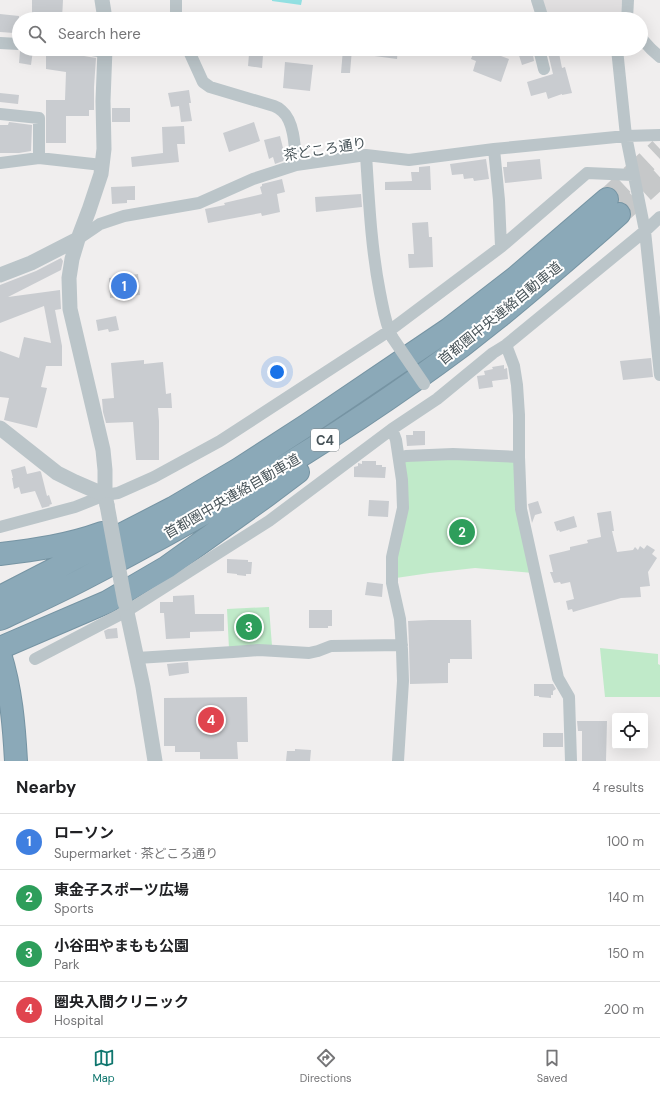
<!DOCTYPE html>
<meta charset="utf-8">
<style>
:root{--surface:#fff;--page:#f6f6f6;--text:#202124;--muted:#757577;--line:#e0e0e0;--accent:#0f766e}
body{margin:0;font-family:"DM Sans","Noto Sans JP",sans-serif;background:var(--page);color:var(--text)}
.controls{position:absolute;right:12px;bottom:12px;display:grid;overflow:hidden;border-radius:4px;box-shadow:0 4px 16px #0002}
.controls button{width:36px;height:36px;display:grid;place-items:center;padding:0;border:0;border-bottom:1px solid var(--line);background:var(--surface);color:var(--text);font:20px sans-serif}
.you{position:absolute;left:277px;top:372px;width:14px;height:14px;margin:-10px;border:3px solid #fff;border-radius:50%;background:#1a73e8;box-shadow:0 0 0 6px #1a73e833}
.badge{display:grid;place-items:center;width:26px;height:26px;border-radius:50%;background:var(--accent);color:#fff;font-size:13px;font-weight:700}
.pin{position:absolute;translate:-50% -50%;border:2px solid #fff;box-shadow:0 1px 4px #0006}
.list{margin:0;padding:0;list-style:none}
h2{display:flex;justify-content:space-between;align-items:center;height:52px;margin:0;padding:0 16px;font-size:17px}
h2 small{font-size:13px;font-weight:400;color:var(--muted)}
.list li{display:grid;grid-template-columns:26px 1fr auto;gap:12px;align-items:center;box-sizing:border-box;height:56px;padding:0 16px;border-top:1px solid var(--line)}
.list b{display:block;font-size:15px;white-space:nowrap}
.list p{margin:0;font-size:13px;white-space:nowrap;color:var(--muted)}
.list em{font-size:13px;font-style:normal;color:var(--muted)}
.icon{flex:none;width:22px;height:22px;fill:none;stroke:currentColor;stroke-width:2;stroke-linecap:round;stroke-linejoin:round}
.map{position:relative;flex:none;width:660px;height:761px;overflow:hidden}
.search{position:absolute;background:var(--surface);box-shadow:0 4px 16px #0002;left:12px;right:12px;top:12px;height:44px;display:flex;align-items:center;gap:10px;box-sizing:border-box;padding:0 14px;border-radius:22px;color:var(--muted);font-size:15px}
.sheet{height:276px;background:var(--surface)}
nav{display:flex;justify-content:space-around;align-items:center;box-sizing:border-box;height:56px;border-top:1px solid var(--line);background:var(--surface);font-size:11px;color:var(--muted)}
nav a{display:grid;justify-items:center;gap:2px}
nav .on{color:var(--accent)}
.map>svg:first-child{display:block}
.education{fill:#e1dfe0}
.green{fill:#c0eac9}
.water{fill:#92e0e2}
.building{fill:#c9ccd0}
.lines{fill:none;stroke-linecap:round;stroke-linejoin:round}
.motorway-tunnel{stroke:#c6c8c9;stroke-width:22;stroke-dasharray:22 11;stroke-linecap:butt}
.motorway-casing{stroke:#7694a3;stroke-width:24}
.minor{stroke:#bbc5c9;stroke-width:12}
.tertiary{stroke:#bbc5c9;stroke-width:15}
.motorway{stroke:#8ba9b8;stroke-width:22}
.minor-bridge{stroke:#bbc5c9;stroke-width:12}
.tertiary-bridge{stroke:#bbc5c9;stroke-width:15}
.labels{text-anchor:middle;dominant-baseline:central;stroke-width:4;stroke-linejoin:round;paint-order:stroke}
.shield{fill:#fff;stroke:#7f878b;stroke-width:1}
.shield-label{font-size:13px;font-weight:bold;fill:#485459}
.street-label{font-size:14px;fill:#485459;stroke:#fff}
</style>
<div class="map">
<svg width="660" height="761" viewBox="0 0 660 761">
<rect width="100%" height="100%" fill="#f0eeee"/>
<path class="education" d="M539 0H622L621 14 580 19H545Z"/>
<path class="green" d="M450 457 512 460 517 465 533 573 475 568 430 573 396 578 405 460Z
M269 607 272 646 229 649 227 609Z
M600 648 658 654V664L660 665V697H605Z"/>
<path class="water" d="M272 0H302L301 5 272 1Z"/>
<path class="building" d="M32 0H63L62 19H32Z
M0 14 19 16V26H15L14 33 0 32Z
M24 49 33 50 31 65 19 63 20 51Z
M48 49 80 53 84 56 96 58 94 87V110H89V116H66V143H46V100H65L66 72 46 69V51H48Z
M343 49H352L350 73H341Z
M367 49H398L397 59 367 55Z
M475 49H482L509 59 501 82 473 71 476 61 471 59Z
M517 49H532L534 61 522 65Z
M547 49H566V51L559 53 562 68 565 67 572 93 562 95V94L548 99 546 92 531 96 527 82 553 74Z
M249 54 263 55 262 68 248 66Z
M285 62 313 65 310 91 283 88Z
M189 90 191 103H189L192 121 181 122 179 106 171 107 168 93Z
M0 93 19 95 18 104 0 102Z
M112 108H130V122H112Z
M9 122 32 125 31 151 19 153H0V125H8Z
M254 122 260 141 229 152 223 133Z
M184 126 185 144H177L179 162 132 167 131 157 163 153 162 127Z
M280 136 286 160 275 164 273 157 269 159 264 140Z
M486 159 489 179 474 181 473 178 464 179 463 174 452 175 450 164Z
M540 159 542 179 505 183 503 167H507V162Z
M430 166 431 190H385V182L412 181 411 172H419V167Z
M282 179 285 192 277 194 280 212 262 216 261 213 208 223 205 209 225 205 224 203 262 194 260 187 262 186V184Z
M135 186V200H127V203L112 204 111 187Z
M361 194 362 207 316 212 315 197Z
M428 222 429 237H432L433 267 409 268 408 254H414L412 223Z
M61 258 63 261 61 270 8 297 60 290 61 309 55 310 62 346V366H46L41 387 47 388 37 428 4 420 9 398 0 397V351L19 358 24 337 51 343 44 306 0 323V285L36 271Z
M138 274 140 295 110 298 109 278Z
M116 316 119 330 109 332 108 329 98 331 96 320Z
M651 358 653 377 623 380 620 361Z
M144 360V364L163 362 166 394 171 393 172 408H158L159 421V460H136L133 422 106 423 103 412 102 399 114 398 111 363Z
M504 365V369L507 368 508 379 492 381 493 387 479 389 477 376 485 375 484 371 493 369 492 367Z
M413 431H425V445L407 446 406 435H413Z
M362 461H376V465H382V467H386L385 478 354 477V467L358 466V463L362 464Z
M25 466 27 474 40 471 41 472 47 496 49 495 52 504 49 505 50 506 42 508 35 491 21 494 19 487 14 489 12 478H13L11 470Z
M369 500 389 501 388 517 368 516Z
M538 501 542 513 535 515 532 523 528 504Z
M611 511 614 531H612L617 552 633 550 635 547 638 550 640 546 644 549 647 545 655 550 652 554 657 558 648 572 650 586 640 587 641 597 621 598 573 612 572 609 568 610 566 601 574 599 570 582 561 584 560 582 554 583 550 572H553L549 555 570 550V547L588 543 587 540 601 537 597 513Z
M574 516 577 527 560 532 559 530 557 531 554 522Z
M227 559 248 560V562H252L251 574H246V576L237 575V574L227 573Z
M367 582 383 584 382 597 365 595Z
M194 595 195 614H224V631L190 632V638L166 639 164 613H160V602H173V596Z
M309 610H332V626H328V628H309Z
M430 620H471L472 659H450V663H448V683L410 684 409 645 408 621Z
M117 628 118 638 106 639 104 631 108 629Z
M188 662 189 673 169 676 167 664Z
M534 684H553L556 689 553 691V695H551V698L539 697V696H534Z
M247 697 248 742H237L238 759H200V752H175V746H164V698Z
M577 721H607L606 761H582V731H578Z
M543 733H563V747H543Z
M295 749 311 750 310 761H286L287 751H295Z"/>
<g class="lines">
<path class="motorway-tunnel" d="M607 199 660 149
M619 214 660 177"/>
<g class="motorway-casing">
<path id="motorway" d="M0 554C35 550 69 545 102 533
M0 597 173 508 239 469 307 425 449 329 515 278 607 199
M0 619C30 605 61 591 91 575 218 509 347 432 462 346 475 336 487 326 500 316 540 283 580 249 619 214
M0 648 107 602 167 567 266 496 298 472
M0 654C11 689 14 725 16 761"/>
</g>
<path class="minor" d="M537 0 543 19
M176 19V0
M627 19 628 0
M641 38 651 49 660 57
M0 43 19 44
M86 49 105 52
M188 49 203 82 210 87 274 106C277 107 280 109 282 111 295 122 295 150 296 165
M539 49 544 69
M617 49 626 136 645 231 660 375
M0 114 39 118V158L102 165
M494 149 499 200 501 247
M366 155C369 201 371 247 380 293 383 307 385 323 392 337
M0 163 39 158
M78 239 100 224 124 216 199 203 253 179 296 165 366 155 409 160 494 149 626 136 660 135
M506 345 514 366 517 385 519 415V457L521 509 558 678 569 697 571 761
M392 429 396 440 402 480 403 508 392 557V583L400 619 402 650 403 681 398 761
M399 458 406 456 453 454 519 457
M0 527 75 507 105 495 118 493 154 477 220 441 389 331 501 247 587 173 633 175
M137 658 233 652 259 650 309 653 318 651 331 646 402 645
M35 659 127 611 269 521 392 429 437 399 493 353 506 345 645 231 660 217"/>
<path class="tertiary" d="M102 0 105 19
M105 49 103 101 104 149 101 174 89 210 78 239 72 259 69 278 70 309 103 450 105 470V495L107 505
M0 275 31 263 78 239
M0 428 57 473 75 482 105 495
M125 603 143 687 155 761"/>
<use href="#motorway" class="motorway"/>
<path class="minor-bridge" d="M392 337 424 384"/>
<path class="tertiary-bridge" d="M107 505 125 603"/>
</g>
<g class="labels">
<rect class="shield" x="311" y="429" width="28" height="22" rx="3"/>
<g class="shield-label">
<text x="325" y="440">C4</text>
</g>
<g class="street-label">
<text transform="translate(325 149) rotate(-9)">茶どころ通り</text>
<text transform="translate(500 313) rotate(-39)">首都圏中央連絡自動車道</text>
<text transform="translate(232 496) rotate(-30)">首都圏中央連絡自動車道</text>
</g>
</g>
</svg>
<div class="controls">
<button><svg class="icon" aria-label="locate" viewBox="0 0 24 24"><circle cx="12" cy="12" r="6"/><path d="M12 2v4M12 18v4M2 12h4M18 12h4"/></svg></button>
</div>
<div class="you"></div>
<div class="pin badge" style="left:124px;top:286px;background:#3f7fe0">1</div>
<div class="pin badge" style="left:462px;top:532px;background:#2e9e5b">2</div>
<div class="pin badge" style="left:249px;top:627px;background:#2e9e5b">3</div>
<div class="pin badge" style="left:211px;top:720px;background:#e0444e">4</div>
<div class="search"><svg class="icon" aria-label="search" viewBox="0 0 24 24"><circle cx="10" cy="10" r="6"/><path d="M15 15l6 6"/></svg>Search here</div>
</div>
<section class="sheet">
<h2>Nearby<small>4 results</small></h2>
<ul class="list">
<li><span class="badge" style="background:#3f7fe0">1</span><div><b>ローソン</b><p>Supermarket · 茶どころ通り</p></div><em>100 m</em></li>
<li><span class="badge" style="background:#2e9e5b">2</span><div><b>東金子スポーツ広場</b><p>Sports</p></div><em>140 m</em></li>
<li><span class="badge" style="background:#2e9e5b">3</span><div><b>小谷田やまもも公園</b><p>Park</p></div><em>150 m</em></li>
<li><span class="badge" style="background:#e0444e">4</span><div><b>圏央入間クリニック</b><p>Hospital</p></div><em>200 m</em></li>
</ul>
</section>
<nav>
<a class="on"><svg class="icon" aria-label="map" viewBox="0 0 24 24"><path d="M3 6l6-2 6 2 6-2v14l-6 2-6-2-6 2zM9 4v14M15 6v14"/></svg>Map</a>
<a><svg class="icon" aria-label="directions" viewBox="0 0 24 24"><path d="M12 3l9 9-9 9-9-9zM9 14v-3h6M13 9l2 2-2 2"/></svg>Directions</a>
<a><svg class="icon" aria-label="saved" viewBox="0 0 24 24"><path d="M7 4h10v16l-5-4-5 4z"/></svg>Saved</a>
</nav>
